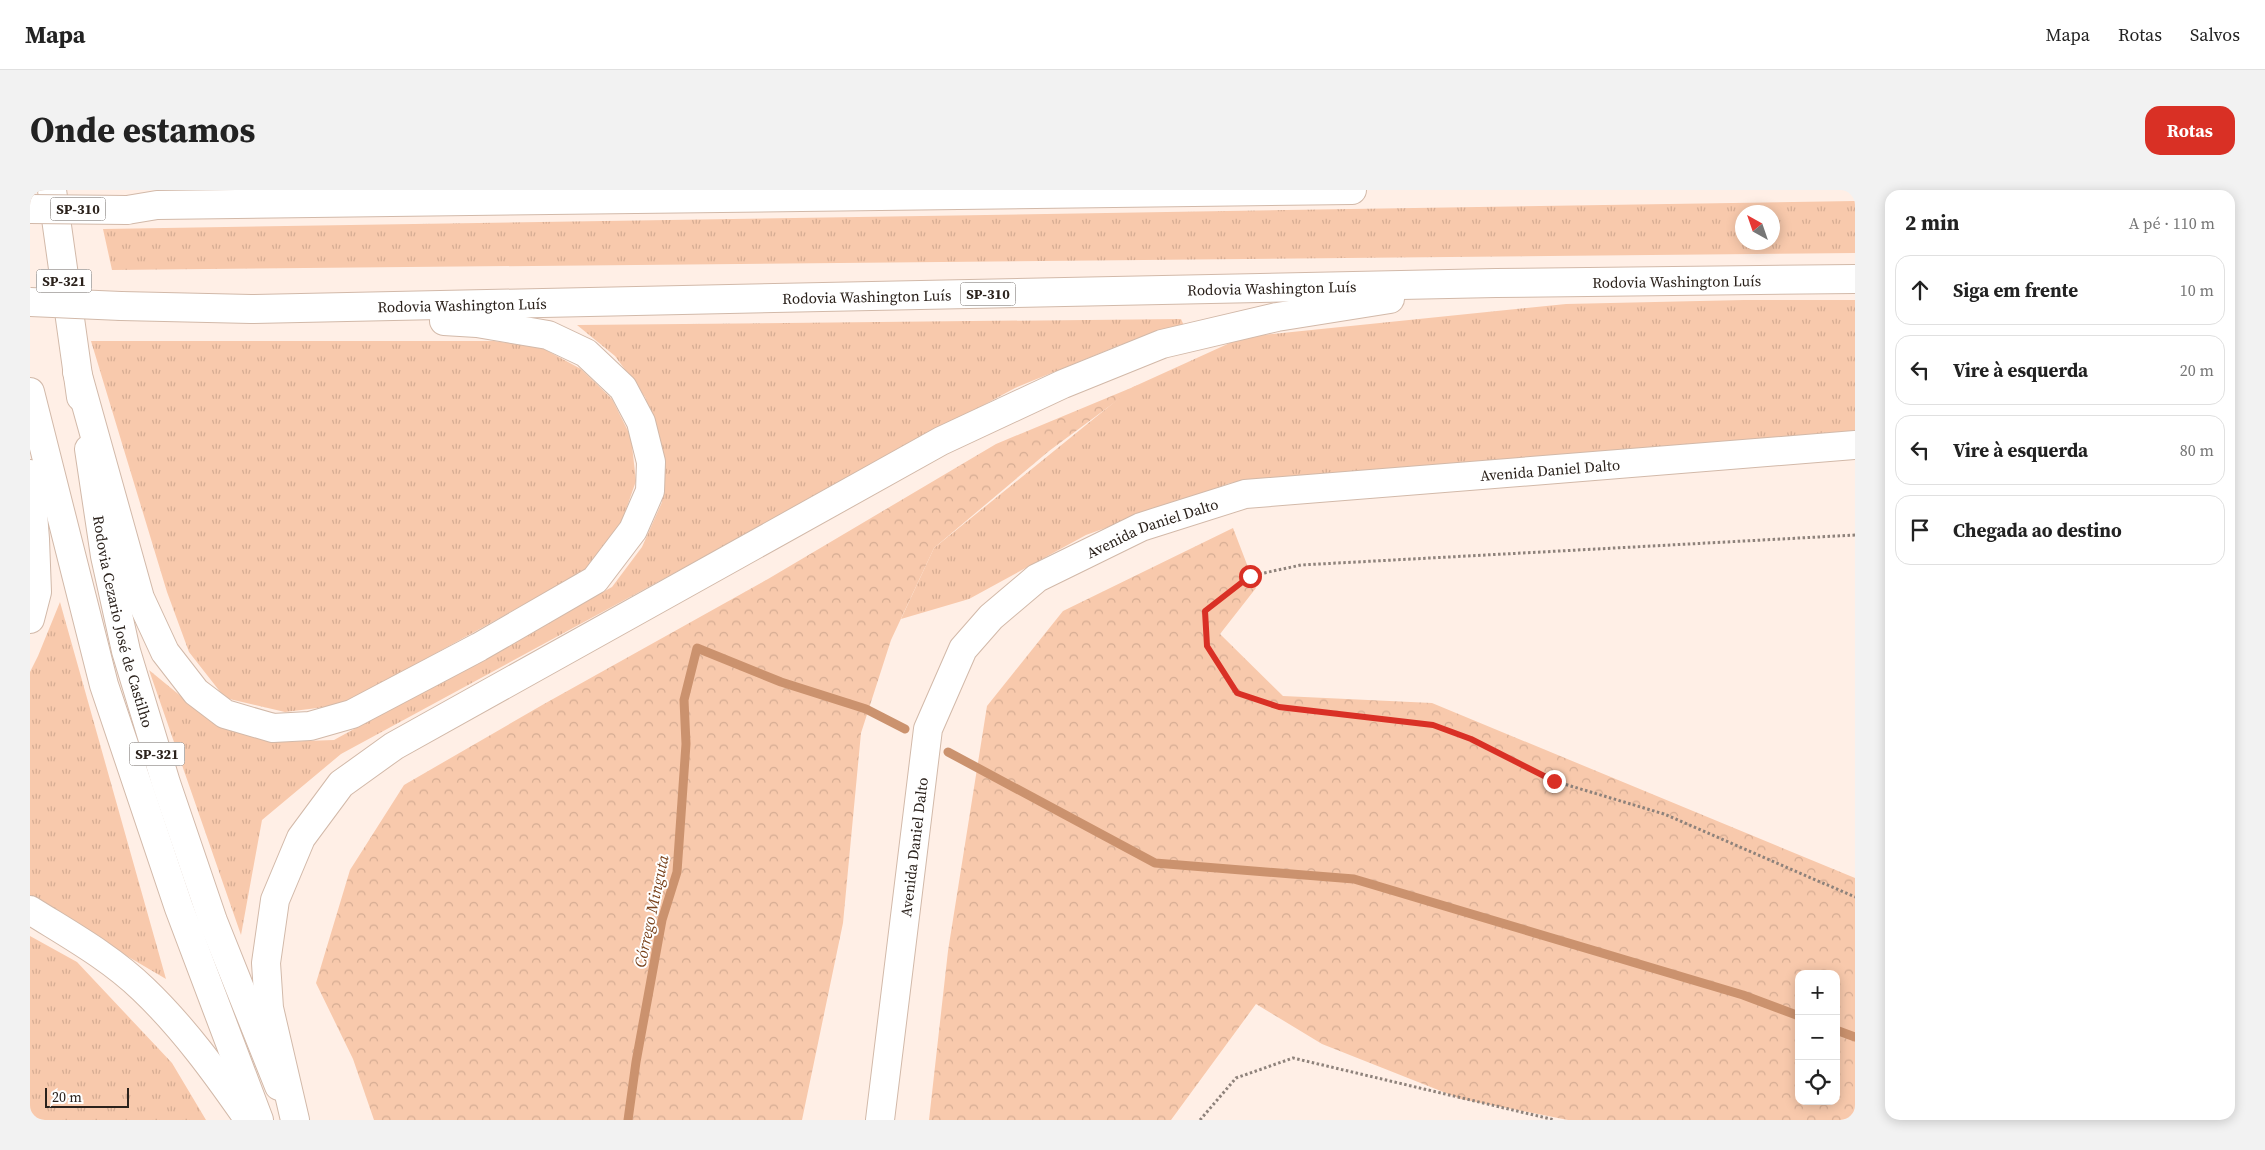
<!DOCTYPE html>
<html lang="pt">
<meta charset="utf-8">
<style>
:root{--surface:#fff;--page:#f2f2f2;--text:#222;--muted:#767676;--line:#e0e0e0;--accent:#d93025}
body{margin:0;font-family:"Source Serif 4",serif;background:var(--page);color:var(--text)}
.controls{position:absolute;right:15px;bottom:15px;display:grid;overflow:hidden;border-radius:10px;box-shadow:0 2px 12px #0003}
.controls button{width:45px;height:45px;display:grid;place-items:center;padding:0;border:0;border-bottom:1px solid var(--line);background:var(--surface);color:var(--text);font:25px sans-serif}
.compass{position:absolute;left:1705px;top:15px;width:45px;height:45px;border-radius:50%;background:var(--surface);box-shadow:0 2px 12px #0003;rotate:320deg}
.scale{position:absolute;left:15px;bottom:12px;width:84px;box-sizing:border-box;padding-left:5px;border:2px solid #2b221c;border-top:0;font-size:14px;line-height:18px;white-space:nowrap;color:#2b221c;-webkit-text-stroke:4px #fff;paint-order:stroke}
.stop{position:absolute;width:15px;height:15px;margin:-11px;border:4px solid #d93025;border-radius:50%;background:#fff}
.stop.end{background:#d93025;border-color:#fff;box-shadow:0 1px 5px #0008}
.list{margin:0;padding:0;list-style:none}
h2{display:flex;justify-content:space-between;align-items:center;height:65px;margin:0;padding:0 20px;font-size:21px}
h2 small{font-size:16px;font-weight:400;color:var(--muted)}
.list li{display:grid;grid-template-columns:32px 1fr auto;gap:15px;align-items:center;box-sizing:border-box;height:70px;margin:0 10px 10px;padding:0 10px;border:1px solid var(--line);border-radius:15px}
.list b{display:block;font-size:19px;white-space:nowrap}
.list em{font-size:16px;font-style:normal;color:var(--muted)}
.icon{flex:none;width:28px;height:28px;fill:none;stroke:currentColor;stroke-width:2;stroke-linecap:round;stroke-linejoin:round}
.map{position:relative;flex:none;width:1825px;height:930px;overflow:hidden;border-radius:15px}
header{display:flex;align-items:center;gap:30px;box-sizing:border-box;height:70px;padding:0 25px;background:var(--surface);border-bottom:1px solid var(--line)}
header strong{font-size:24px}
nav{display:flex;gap:28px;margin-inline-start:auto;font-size:18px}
.intro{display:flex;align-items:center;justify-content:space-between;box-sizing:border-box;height:120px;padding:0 30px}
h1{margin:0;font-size:35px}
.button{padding:12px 22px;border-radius:15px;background:var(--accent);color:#fff;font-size:18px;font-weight:700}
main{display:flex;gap:30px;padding:0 30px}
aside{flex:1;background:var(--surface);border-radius:15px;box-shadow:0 2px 12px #0003}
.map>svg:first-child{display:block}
.grass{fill:url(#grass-tufts);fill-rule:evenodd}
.forest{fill:url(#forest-crowns);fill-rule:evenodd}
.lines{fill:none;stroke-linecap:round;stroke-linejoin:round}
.stream{stroke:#cb926e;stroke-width:9}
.minor-casing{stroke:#d2b9a9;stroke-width:30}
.primary-casing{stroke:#d2b9a9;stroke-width:30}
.motorway-casing{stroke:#d2b9a9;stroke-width:30}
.path{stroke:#8e827b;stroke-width:3;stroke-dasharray:2.5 2.5;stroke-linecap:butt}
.minor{stroke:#fff;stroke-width:28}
.primary{stroke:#fff;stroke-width:28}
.motorway{stroke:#fff;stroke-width:28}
.motorway-bridge-casing{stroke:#d2b9a9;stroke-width:30;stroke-linecap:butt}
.motorway-bridge{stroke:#fff;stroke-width:28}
.route{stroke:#d93025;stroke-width:6}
.labels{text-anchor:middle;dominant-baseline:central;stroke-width:4;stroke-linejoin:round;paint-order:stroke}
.shield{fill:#fff;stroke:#6b6460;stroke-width:1}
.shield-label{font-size:14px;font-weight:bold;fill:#2b221c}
.street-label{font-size:15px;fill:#2b221c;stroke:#fff}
.water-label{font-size:16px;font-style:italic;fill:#78411a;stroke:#fff}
</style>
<header>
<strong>Mapa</strong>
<nav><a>Mapa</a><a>Rotas</a><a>Salvos</a></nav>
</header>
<div class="intro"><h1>Onde estamos</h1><a class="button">Rotas</a></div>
<main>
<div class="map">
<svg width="1825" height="930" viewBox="0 0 1825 930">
<defs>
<pattern id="grass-tufts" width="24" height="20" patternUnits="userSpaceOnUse" patternTransform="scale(1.25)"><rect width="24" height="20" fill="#f8c9ac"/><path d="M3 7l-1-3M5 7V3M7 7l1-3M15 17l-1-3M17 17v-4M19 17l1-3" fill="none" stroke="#d5ac93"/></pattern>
<pattern id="forest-crowns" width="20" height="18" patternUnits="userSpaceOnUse" patternTransform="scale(1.25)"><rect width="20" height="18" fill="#f8c9ac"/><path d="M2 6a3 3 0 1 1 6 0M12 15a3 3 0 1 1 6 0" fill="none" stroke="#d5ac93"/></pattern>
</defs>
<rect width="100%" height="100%" fill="#ffefe6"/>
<path class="grass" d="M1825 11V63L82 80 73 39ZM1742 22V52H1712V22Z
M1714 110H1825V245L1384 277 1200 293 1056 345 939 409 871 429 904 358 1103 197 1213 147 1536 114Z
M1151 129 1156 140 1090 155 985 198 311 564 232 630 211 745 119 480 186 535 247 552 304 550 582 397 612 357 632 312V257L615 207 585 166 547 135Z
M61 151H464L512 158 551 179 582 209 601 247 606 291 591 334 560 378 312 515 255 522 195 508 159 462 137 402Z
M30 412 136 789 0 709V482L8 466Z
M0 746 47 772 142 873 176 930H0Z"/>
<path class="forest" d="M1108 195 1019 261 904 358 861 450 831 543 813 733 772 930H344L323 869 286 793 320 680 374 595 514 514 738 389 966 254Z
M1203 338 1226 398 1190 444 1253 506 1402 513 1825 688V930H1538L1431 909 1292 854 1226 814 1141 930H899L918 761 957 516 1033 421ZM1769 784H1806V911H1769Z"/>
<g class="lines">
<path class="stream" d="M918 562 1125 673 1324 689 1713 805 1769 826
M1806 840 1825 847
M598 930 606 872 632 730 647 682 656 554 654 510 667 458 751 492 836 519 875 539"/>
<g class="minor-casing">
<g id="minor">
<path id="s1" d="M850 930 898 539 933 459 961 427 1007 388 1111 337 1215 304 1825 255"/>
</g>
</g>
<g class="primary-casing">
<g id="primary">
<path d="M22 0 51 207"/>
<path d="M0 202 74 495 149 718 229 930"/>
<path id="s2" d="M59 259 75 366 96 461 136 593 183 731 249 896"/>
</g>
</g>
<g class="motorway-casing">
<g id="motorway">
<path d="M97 20 127 15 1322 0"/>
<path id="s3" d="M91 116 221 119 1466 93 1825 89"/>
<path d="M47 182 110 408 135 462 166 502 195 524 243 538 280 536 322 524 449 457 565 390 603 340 620 301 621 272 611 232 593 198 556 163 518 145 447 133 414 131"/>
<path d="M0 284 5 349 7 402 0 429"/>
<path d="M0 720C38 744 80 767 113 799 154 838 187 884 219 930"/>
<path d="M265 930 239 818 236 773 245 710 271 648 311 594 364 556 911 251 1033 194 1132 154 1247 127 1360 109"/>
</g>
</g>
<path class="path" d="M1825 345 1271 375 1220 386 1175 421 1177 456 1207 503 1249 517 1403 535 1441 549 1524 591 1634 624 1825 707
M1170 930 1206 888 1263 868 1525 930"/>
<use href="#minor" class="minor"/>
<use href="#primary" class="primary"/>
<use href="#motorway" class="motorway"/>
<g class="motorway-bridge-casing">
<path id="motorway-bridge" d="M0 19 97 20
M0 112 91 116"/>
</g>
<use href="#motorway-bridge" class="motorway-bridge"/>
</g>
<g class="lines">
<path class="route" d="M1220 386 1175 421 1177 456 1207 503 1249 517 1403 535 1441 549 1524 591"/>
</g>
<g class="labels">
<g class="shield">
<rect x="20.5" y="7.5" width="55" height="23" rx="4"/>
<rect x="6.5" y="79.5" width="55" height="23" rx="4"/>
<rect x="930.5" y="92.5" width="55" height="23" rx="4"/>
<rect x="99.5" y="552.5" width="55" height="23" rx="4"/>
</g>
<g class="shield-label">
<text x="48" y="19">SP-310</text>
<text x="34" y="91">SP-321</text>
<text x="958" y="104">SP-310</text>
<text x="127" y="564">SP-321</text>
</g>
<g class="street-label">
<text stroke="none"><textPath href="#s3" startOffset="1556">Rodovia Washington Luís</textPath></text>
<text stroke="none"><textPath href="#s3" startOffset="1151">Rodovia Washington Luís</textPath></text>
<text stroke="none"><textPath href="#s3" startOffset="746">Rodovia Washington Luís</textPath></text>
<text stroke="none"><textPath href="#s3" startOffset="341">Rodovia Washington Luís</textPath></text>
<text stroke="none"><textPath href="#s1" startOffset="1115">Avenida Daniel Dalto</textPath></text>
<text stroke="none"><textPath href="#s1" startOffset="710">Avenida Daniel Dalto</textPath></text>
<text stroke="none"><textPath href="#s2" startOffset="176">Rodovia Cezario José de Castilho</textPath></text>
<text stroke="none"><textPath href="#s1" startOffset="275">Avenida Daniel Dalto</textPath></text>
</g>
<g class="water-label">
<text transform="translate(621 721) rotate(-78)">Córrego Minguta</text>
</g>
</g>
</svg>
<div class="controls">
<button>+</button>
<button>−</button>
<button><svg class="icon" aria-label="locate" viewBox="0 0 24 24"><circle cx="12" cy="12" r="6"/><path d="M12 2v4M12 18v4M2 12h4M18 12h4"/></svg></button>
</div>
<svg class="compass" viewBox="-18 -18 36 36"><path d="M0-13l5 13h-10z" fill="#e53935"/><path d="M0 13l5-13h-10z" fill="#767676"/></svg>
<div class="scale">20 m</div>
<div class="stop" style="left:1220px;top:386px"></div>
<div class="stop end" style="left:1524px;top:591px"></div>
</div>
<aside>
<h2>2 min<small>A pé · 110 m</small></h2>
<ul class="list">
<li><svg class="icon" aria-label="ahead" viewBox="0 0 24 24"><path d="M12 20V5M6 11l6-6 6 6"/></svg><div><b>Siga em frente</b></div><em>10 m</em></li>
<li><svg class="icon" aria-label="left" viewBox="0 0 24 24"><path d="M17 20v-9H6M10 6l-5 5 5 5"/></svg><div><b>Vire à esquerda</b></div><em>20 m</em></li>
<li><svg class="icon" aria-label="left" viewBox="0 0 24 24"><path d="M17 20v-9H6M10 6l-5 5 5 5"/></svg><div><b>Vire à esquerda</b></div><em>80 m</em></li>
<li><svg class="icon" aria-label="arrive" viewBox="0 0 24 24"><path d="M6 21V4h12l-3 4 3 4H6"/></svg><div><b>Chegada ao destino</b></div></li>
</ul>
</aside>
</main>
